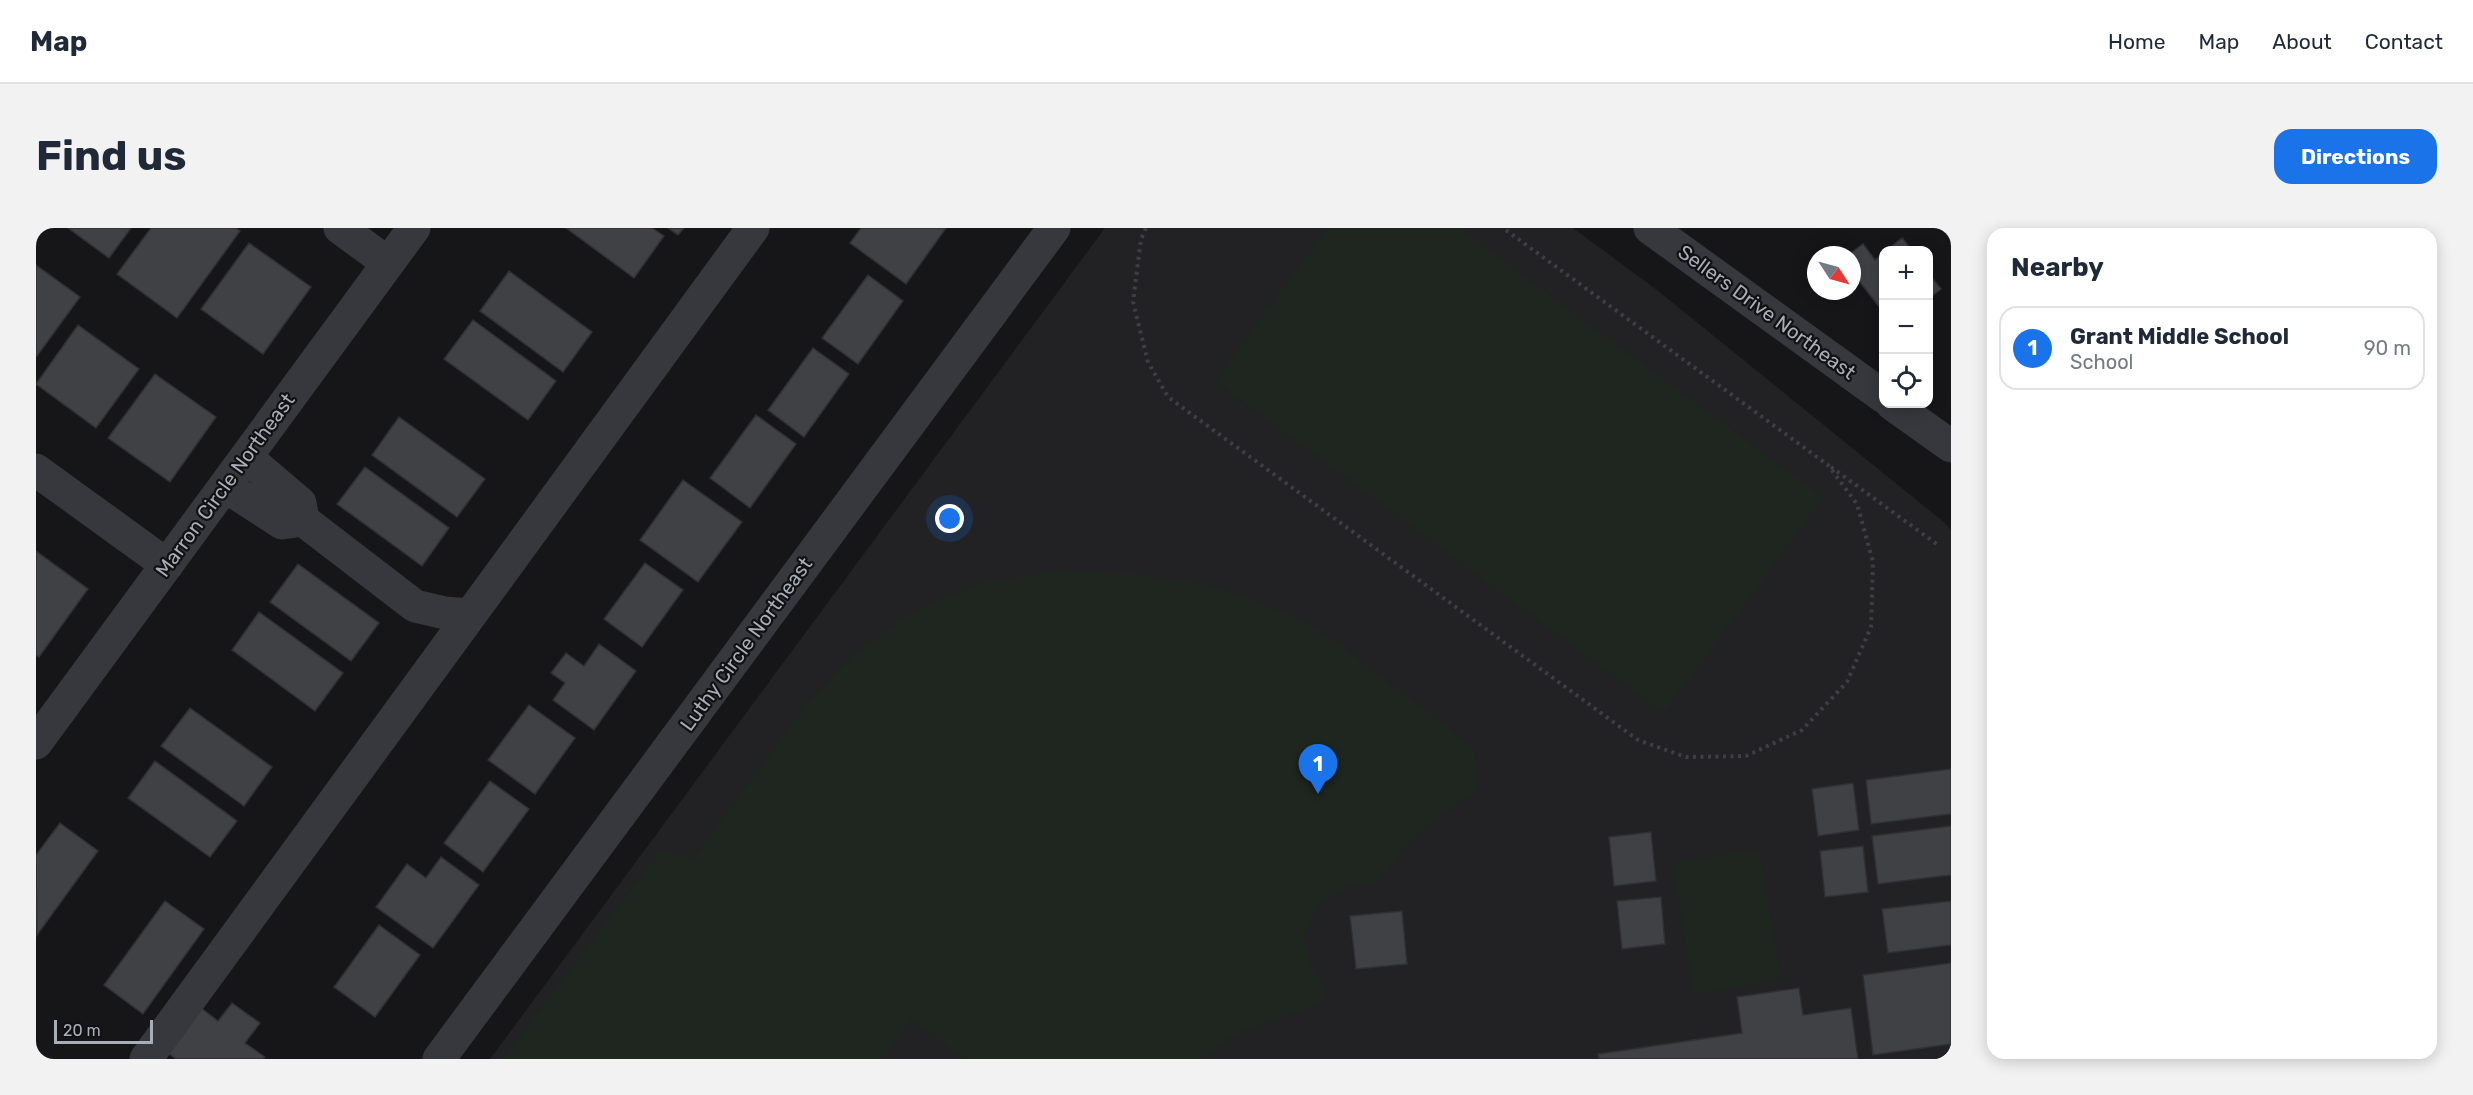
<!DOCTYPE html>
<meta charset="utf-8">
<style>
:root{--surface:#fff;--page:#f2f2f3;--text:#1f2937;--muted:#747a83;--line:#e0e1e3;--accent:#1a73e8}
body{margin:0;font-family:Rubik,sans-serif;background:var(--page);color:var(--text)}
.controls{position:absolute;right:18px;top:18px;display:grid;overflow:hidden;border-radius:12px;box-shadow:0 3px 15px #0003}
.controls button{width:54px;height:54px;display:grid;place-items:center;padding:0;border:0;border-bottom:2px solid var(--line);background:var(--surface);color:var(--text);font:30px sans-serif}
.compass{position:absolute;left:1771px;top:18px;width:54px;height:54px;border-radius:50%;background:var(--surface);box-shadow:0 3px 15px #0003;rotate:126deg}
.scale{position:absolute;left:18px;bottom:15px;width:99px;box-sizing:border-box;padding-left:6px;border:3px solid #a8adb8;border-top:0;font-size:16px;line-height:21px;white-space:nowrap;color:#a8adb8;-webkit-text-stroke:4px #111113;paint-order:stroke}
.you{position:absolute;left:914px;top:291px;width:21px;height:21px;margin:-15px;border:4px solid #fff;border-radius:50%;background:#1a73e8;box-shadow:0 0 0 9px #1a73e833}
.badge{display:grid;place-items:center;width:39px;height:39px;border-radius:50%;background:var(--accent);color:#fff;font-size:20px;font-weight:700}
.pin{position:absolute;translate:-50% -50px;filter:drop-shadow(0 2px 3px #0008)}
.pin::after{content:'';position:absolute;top:32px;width:21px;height:18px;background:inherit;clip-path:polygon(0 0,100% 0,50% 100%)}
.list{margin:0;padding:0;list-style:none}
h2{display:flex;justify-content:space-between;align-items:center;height:78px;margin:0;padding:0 24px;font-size:26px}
h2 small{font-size:20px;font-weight:400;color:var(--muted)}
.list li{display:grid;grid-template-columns:39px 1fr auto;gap:18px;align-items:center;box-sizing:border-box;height:84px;margin:0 12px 12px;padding:0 12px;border:2px solid var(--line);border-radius:18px}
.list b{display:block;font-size:22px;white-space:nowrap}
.list p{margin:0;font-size:20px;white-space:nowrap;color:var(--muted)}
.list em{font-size:20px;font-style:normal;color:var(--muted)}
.icon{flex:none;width:33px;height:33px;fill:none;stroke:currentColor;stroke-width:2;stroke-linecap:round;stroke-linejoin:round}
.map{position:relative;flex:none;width:1915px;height:831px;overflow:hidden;border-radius:18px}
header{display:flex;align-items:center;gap:36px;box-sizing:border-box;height:84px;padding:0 30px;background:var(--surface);border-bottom:2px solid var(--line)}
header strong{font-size:28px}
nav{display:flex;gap:33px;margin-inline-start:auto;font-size:21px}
.intro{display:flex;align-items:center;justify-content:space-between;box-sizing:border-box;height:144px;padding:0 36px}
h1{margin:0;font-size:42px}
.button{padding:15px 27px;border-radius:18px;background:var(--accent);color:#fff;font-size:21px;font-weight:700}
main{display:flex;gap:36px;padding:0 36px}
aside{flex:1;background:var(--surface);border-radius:18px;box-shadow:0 3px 15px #0003}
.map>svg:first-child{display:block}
.built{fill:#222225}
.green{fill:#1e261f}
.building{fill:#404145;stroke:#303034;stroke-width:1.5}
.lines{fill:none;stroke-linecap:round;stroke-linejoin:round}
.path{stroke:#3d3f44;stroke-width:4;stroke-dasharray:3 4.5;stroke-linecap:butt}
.minor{stroke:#37383d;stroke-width:33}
.labels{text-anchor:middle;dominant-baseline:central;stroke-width:4.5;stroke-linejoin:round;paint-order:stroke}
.street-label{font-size:20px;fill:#a8adb8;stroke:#111113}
</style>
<header>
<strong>Map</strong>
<nav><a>Home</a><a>Map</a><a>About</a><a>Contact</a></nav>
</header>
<div class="intro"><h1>Find us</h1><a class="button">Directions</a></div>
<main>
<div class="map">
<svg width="1915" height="831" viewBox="0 0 1915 831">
<rect width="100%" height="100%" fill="#161618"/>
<path class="built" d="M1069 0H1537L1621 62 1909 295 1915 302V831H454Z"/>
<path class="green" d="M1292 0H1424L1788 270 1628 485 1179 153Z
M1018 344 1102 346 1180 358 1262 390 1290 406 1438 520 1443 561 1401 590 1369 620 1342 654 1312 658 1283 677 1268 709 1274 738 1291 759 1286 775 1196 808 1164 831H928L876 791 847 831H467L624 623 658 630 771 476 817 427 873 386 945 354Z
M1723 620 1745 752 1658 766 1636 635Z"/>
<path class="building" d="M32 0H95L73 30Z
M115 0H200L204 3 141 90 81 46Z
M530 0H616L628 8 598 50Z
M632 0H648L642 7Z
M825 0H910L870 56 814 15Z
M1866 10 1876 22H1851Z
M213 15 275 59 227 126 165 81Z
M1827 16 1839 32 1848 25V85L1816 44V27H1812Z
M0 37 44 69 1 128H0Z
M473 43 556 104 527 144 444 83Z
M1892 45 1905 61 1892 71Z
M832 47 867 73 822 136 786 110Z
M437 92 520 153 492 192 408 131Z
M42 97 103 141 60 200 0 156Z
M777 120 813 146 768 209 732 182Z
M119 146 180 189 134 254 72 210Z
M720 187 760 216 714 280 674 250Z
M363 189 449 251 421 289 336 227Z
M329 239 413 300 386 338 301 276Z
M647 252 706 294 662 354 604 312Z
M0 323 52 361 3 429 0 427Z
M609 335 647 362 606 419 568 391Z
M262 336 343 395 315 433 234 374Z
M223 384 307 445 279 483 196 422Z
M563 416 600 443 558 502 517 472 529 455 515 445 530 425 548 438Z
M493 477 539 510 499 566 452 532Z
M154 480 236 539 208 578 125 518Z
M119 533 201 593 174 629 92 570Z
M1915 541V586L1835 596 1830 552Z
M454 553 493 581 447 644 408 615Z
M1817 555 1823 602 1782 608 1776 561Z
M24 595 62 623 1 707 0 627Z
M1915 598V647L1842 656 1836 608Z
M1615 604 1620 653 1578 658 1573 609Z
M1827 618 1832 664 1789 669 1784 623Z
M405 629 443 657 397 720 340 679 371 636 390 650Z
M1625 669 1629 716 1586 721 1581 673Z
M129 673 168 701 107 786 68 757Z
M1915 673V717L1852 725 1846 681Z
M1366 683 1371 736 1320 741 1314 688Z
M343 697 384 727 339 789 298 759Z
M1915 735V816L1837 827 1827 747Z
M1763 760 1767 787 1815 780 1822 831H1563L1562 826 1706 805 1701 769Z
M196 775 224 795 209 815 229 829 227 831H140L132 825 165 780 182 793Z"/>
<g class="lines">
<path class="path" d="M1110 0 1105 11 1097 74 1112 134 1132 169 1602 512 1650 529 1710 528 1766 502 1811 454 1835 399 1837 334 1821 276 1792 237 1467 0
M1795 239 1902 317"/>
<path class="minor" d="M304 0 352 35
M1614 0 1848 169
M1856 176 1915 218
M0 242 131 337
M189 258 246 295 267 292 264 275 210 229
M267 292 379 378 409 385 434 387
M0 515 378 0
M110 831 717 0
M403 831 1018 0"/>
</g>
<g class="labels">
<g class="street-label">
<text transform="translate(1731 84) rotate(36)">Sellers Drive Northeast</text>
<text transform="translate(189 257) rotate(-54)">Marron Circle Northeast</text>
<text transform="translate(710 416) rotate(-54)">Luthy Circle Northeast</text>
</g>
</g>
</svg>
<div class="controls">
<button>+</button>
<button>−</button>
<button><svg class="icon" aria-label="locate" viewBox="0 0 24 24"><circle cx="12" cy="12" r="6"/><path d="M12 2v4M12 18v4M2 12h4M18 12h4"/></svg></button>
</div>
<svg class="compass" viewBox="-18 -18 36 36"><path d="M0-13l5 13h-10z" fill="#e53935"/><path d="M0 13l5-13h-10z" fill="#747a83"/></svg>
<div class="scale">20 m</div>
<div class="you"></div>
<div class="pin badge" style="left:1282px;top:566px">1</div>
</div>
<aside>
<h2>Nearby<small></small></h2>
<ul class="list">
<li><span class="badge">1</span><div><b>Grant Middle School</b><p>School</p></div><em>90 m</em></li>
</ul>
</aside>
</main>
